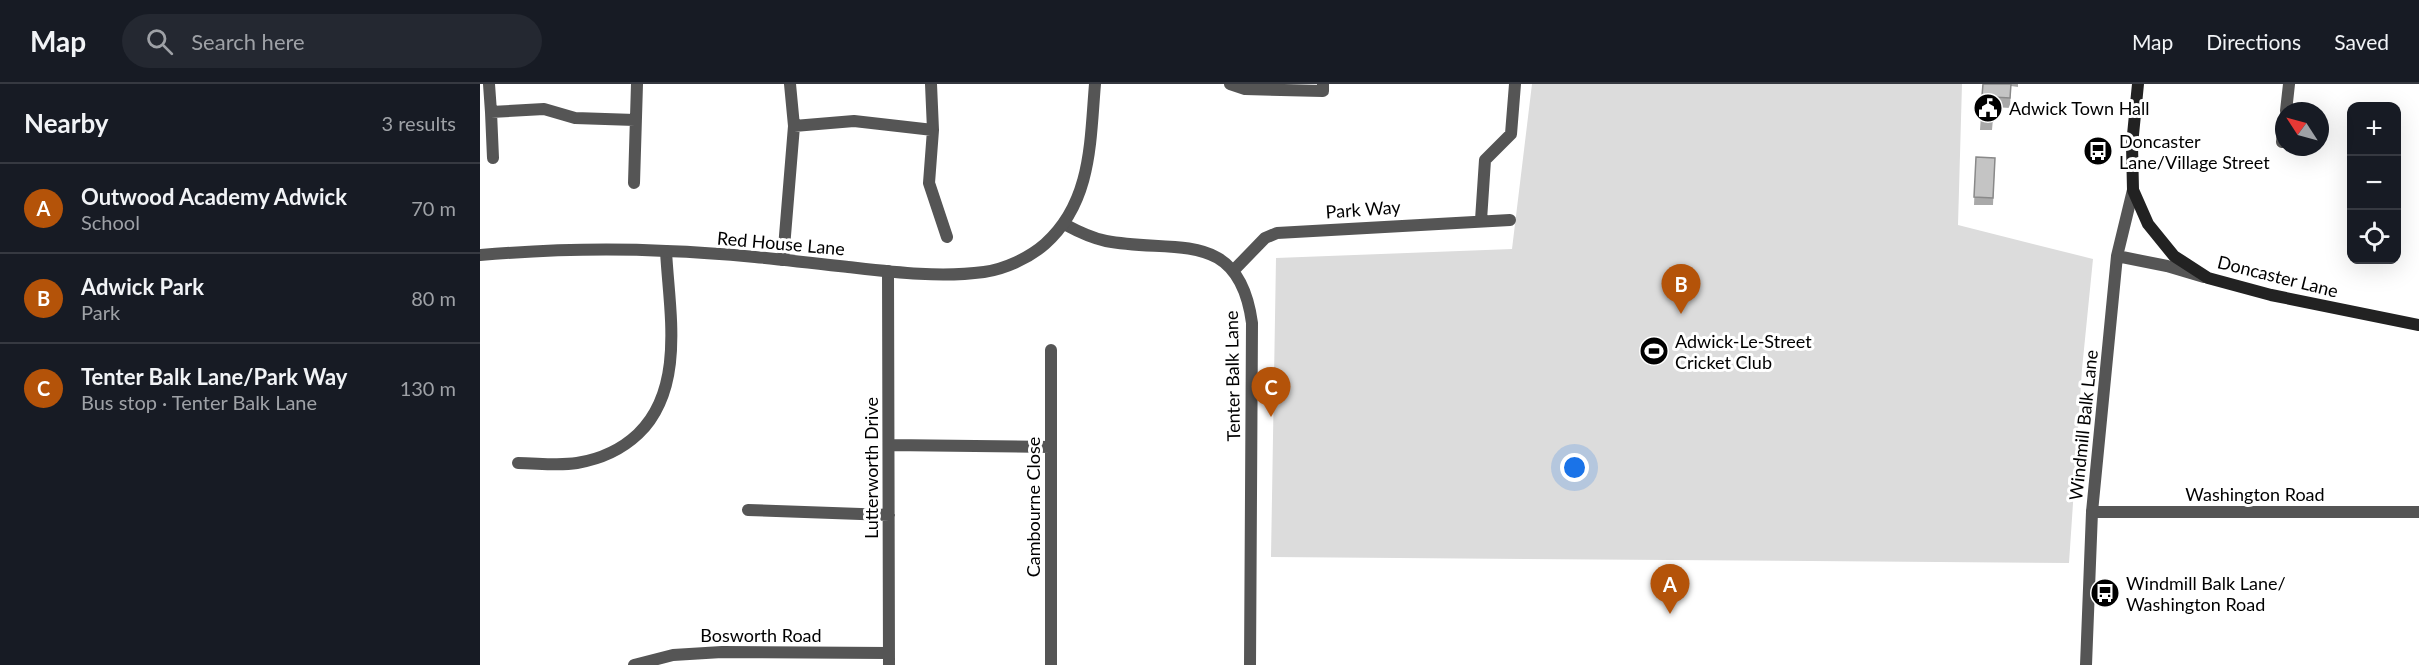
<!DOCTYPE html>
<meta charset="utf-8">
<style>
:root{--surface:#171b24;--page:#242831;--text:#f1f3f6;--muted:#9ea1a6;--line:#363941;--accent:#b45309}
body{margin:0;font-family:Lato,sans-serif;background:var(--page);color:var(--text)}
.controls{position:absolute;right:18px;top:18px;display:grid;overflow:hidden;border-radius:12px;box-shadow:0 6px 24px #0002}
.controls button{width:54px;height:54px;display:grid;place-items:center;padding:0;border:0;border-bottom:2px solid var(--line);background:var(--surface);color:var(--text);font:30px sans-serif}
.compass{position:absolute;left:1795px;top:18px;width:54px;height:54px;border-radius:50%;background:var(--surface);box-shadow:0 6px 24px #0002;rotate:306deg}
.you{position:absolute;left:1095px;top:384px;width:21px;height:21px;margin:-15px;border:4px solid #fff;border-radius:50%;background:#1a73e8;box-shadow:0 0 0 9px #1a73e833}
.badge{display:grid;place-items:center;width:39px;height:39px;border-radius:50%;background:var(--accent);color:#fff;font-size:20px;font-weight:700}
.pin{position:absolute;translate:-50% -50px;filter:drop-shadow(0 2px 3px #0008)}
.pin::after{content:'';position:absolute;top:32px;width:21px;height:18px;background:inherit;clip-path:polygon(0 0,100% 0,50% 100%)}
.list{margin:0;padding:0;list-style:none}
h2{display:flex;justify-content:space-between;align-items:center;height:78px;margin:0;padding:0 24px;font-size:26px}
h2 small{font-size:20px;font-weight:400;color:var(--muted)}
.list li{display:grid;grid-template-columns:39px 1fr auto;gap:18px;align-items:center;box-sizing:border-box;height:90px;padding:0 24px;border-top:2px solid var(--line)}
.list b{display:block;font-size:22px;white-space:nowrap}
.list p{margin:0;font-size:20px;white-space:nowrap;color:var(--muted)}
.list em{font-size:20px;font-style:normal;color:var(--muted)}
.icon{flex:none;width:33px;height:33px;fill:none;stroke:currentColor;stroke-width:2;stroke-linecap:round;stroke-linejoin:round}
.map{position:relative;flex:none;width:1939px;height:581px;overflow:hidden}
header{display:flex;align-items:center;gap:36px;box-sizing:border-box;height:84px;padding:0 30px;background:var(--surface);border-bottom:2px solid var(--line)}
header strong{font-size:28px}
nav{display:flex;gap:33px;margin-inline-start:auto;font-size:21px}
.search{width:420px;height:54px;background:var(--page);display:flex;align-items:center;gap:15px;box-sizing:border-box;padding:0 21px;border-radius:33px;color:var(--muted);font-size:22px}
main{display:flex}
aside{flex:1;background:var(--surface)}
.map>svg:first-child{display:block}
.green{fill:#dcdcdc}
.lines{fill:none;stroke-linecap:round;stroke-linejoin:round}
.minor{stroke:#555;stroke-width:12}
.tertiary{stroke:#555;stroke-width:12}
.secondary{stroke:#222;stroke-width:12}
.wall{fill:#a9a9a9}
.building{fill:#c4c4c4;stroke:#898989;stroke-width:1.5}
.labels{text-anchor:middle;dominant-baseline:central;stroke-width:6;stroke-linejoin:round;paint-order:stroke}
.poi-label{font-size:18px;fill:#000;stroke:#fff;text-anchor:start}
.street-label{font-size:18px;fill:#000;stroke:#fff}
</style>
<header>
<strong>Map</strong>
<div class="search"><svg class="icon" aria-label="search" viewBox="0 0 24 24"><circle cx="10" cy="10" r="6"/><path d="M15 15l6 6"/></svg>Search here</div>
<nav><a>Map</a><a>Directions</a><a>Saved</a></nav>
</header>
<main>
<aside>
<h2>Nearby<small>3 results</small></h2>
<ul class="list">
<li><span class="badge">A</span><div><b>Outwood Academy Adwick</b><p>School</p></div><em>70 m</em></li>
<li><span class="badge">B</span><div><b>Adwick Park</b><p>Park</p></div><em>80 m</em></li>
<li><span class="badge">C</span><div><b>Tenter Balk Lane/Park Way</b><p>Bus stop · Tenter Balk Lane</p></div><em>130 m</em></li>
</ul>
</aside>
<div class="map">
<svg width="1939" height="581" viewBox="0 0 1939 581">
<rect width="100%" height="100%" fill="#fff"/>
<path class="green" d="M1052 0H1482L1478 141 1613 175 1602 285 1589 479 791 473 796 174 1032 165Z"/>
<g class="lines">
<path class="minor" d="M9 0 11 28 64 25 95 34 155 36
M451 0 453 46 449 99 467 153
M750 0 765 5 843 7V0
M1806 27 1809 0
M11 28 13 74
M314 42 374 37 453 46
M1802 58 1804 40
M154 99 157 0
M1001 136 1005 76 1031 50 1035 0
M584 140C597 147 611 154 626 157 695 170 759 143 772 239L770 581
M303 176 314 42 310 0
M408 187 409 581
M753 187 785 154 797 149 1030 136
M409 361 571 363
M38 379C57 379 78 382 97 379 121 375 141 366 158 350 206 304 189 226 186 167
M268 426 409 431
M1612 428H1939
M154 581 193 571 242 568 409 569
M571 581V266"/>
<path class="tertiary" d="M0 171C61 166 125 164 186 167 247 169 307 176 368 183 412 188 459 194 504 188 525 185 549 174 565 160 612 118 610 58 615 0
M1637 172 1687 182 1724 193
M1606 581 1612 428 1637 172 1653 106"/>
<path class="secondary" d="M1658 0 1652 61 1653 106 1668 140 1694 172 1728 194 1791 211 1939 241"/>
</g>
<path class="wall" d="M1503 0H1538V3L1531 2 1530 24 1514 23 1512 46H1500Z
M1496 73 1515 74 1513 121H1494Z"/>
<path class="building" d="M1503 0H1531L1530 14 1514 13 1512 36 1500 35Z
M1496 73 1515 74 1513 114 1494 113Z"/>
<defs>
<g id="civic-disc" transform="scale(1.5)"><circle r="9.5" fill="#000" stroke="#fff"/><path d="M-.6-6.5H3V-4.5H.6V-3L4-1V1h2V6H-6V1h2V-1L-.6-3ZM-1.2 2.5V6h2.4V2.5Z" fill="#fff"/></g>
<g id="bus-disc" transform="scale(1.5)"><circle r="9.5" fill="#000" stroke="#fff"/><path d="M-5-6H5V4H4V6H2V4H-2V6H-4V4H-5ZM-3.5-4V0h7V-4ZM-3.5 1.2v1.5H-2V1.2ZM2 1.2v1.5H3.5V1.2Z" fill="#fff"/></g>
<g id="stadium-disc" transform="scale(1.5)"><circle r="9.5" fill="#000" stroke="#fff"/><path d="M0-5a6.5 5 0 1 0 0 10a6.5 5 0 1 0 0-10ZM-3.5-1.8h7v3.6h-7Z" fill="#fff"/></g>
</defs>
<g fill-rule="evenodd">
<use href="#civic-disc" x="1508" y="24"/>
<use href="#bus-disc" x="1618" y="67"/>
<use href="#stadium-disc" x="1174" y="267"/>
<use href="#bus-disc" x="1625" y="509"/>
</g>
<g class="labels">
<g class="poi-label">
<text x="1529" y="24">Adwick Town Hall</text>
<text x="1639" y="57">Doncaster<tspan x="1639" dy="21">Lane/Village Street</tspan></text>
<text x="1195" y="257">Adwick-Le-Street<tspan x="1195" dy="21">Cricket Club</tspan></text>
<text x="1646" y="499">Windmill Balk Lane/<tspan x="1646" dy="21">Washington Road</tspan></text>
</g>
<g class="street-label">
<text transform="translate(883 125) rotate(-4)">Park Way</text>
<text transform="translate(301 159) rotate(5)">Red House Lane</text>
<text transform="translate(1798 192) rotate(14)">Doncaster Lane</text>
<text transform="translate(752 292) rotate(-91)">Tenter Balk Lane</text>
<text transform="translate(1603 341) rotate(-84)">Windmill Balk Lane</text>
<text transform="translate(391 384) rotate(-90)">Lutterworth Drive</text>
<text x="1775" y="410">Washington Road</text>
<text transform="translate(553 423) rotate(-90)">Cambourne Close</text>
<text x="281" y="551">Bosworth Road</text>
</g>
</g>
</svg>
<div class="controls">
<button>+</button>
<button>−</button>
<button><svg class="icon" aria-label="locate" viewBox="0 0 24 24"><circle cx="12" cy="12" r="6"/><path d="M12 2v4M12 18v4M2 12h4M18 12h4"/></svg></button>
</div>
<svg class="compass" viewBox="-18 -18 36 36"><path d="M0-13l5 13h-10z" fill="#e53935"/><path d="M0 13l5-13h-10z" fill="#9ea1a6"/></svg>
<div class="you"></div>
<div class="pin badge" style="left:1190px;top:530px">A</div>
<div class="pin badge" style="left:1201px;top:230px">B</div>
<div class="pin badge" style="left:791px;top:333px">C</div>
</div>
</main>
